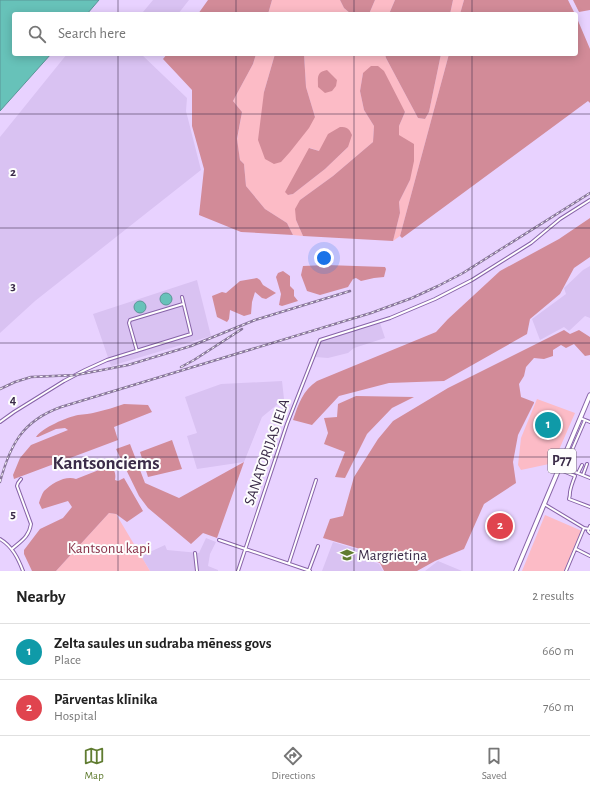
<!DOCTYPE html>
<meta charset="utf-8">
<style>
:root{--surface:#fff;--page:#f6f6f6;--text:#222;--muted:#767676;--line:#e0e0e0;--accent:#607c31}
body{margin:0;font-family:"Alegreya Sans",sans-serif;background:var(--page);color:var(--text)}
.you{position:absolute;left:324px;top:258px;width:14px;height:14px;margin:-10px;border:3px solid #fff;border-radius:50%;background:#1a73e8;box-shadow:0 0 0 6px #1a73e833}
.badge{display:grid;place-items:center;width:26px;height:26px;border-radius:50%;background:var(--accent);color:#fff;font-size:13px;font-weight:700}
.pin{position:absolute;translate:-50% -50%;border:2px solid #fff;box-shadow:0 1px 4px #0006}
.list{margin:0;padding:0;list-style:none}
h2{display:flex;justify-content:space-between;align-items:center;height:52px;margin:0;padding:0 16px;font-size:17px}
h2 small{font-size:13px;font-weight:400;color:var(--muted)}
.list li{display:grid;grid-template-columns:26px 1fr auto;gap:12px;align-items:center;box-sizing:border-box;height:56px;padding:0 16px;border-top:1px solid var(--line)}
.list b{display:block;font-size:15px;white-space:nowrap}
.list p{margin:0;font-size:13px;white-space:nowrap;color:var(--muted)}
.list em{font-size:13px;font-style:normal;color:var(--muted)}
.icon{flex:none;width:22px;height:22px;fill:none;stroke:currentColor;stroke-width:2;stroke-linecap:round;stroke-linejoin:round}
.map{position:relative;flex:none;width:590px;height:571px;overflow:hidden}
.search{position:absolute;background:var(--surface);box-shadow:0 2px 10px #0003;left:12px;right:12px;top:12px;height:44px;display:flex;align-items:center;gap:10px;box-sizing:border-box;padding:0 14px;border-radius:4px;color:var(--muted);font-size:15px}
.sheet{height:164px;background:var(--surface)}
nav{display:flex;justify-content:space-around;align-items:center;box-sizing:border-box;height:56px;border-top:1px solid var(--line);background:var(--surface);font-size:11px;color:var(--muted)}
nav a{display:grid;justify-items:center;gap:2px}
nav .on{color:var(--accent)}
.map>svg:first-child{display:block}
.built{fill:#d9c2f2}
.green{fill:#fcbbc6;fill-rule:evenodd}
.forest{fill:#d28b98}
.water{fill:#67c2b9;stroke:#5a9597}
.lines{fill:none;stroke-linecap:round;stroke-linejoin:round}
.minor-casing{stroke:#8764a8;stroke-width:4}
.primary-casing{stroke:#8764a8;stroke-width:5.5}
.minor{stroke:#fff;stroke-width:2}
.primary{stroke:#fff;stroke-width:3.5}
.rail-casing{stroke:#89779b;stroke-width:2.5}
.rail{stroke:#fdfdfd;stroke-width:1;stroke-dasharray:3;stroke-linecap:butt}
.grid{fill:none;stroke:#3b2c49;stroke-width:1;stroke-opacity:0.55}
.labels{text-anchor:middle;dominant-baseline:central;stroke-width:4;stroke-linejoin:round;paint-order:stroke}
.shield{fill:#fdfdfd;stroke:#756b7f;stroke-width:1}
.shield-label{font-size:14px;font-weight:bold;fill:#3b2c49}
.street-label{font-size:15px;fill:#3b2c49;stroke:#fdfdfd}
.park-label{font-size:15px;fill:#8a344b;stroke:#fdfdfd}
.poi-label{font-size:15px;fill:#3b2c49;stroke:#fdfdfd;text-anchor:start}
.district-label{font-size:19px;font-weight:bold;fill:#3b2c49;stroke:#fdfdfd}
.grid-label{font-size:13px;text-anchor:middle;font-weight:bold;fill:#3b2c49;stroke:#fdfdfd;stroke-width:4;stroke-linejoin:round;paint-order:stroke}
</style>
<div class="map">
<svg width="590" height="571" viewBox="0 0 590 571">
<rect width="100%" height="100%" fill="#e8d2ff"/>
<path class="built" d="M153 0H189L178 14H145L143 12Z
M67 54H141L187 98 186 111 201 170 35 301 0 333V137Z
M590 266V318L585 316 569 331 564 327 540 340 532 319 566 294 564 288 583 270Z
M197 280 211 336 111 366 93 314Z
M380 323 385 338 354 348 348 353 328 358 315 357 322 340Z
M282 381 284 399 262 417 244 462 197 469 187 436 197 433 185 397 221 384Z
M206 538 216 542 210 554 208 566 218 570V571H150L141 556 165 545 167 550 199 553Z
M333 542 366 552 365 559 379 564 383 571H322Z
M438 561 462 571H425Z"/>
<path class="green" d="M272 0H340L344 8 351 14H268Z
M375 0H395L389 14H369Z
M453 0H464L460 14H450Z
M256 54H275L264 92 315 117 306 87 304 54H385L386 58 418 118 425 119 429 112 441 54H449L400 236 393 241 400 213 399 202 410 180 399 135V126L405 112 363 73 360 91 364 110 374 126 373 142 333 176 300 200 296 220 303 236 293 235 287 223 265 209 246 186 244 164 240 160 237 140 242 112 233 101 253 64ZM348 147 325 169 293 194 288 195 310 148 319 151Z
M537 399 575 413 555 459 549 464 521 470 518 465 521 438Z
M109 513 116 514 150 571H56Z
M545 515 582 531 564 571H522Z"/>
<path class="forest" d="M208 0H272L268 14H198Z
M340 0H375L369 14H351L344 8Z
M395 0H453L450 14H389Z
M464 0H568L575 14H460Z
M573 0H590V10L579 12Z
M576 16 590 49V103L588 101 402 238 400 236 449 54H576Z
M167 54H256L253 64 233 101 242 112 237 139 240 160 244 164 246 186 265 209 287 223 293 235 241 232 199 215 204 169 192 126V90L163 59Z
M275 54H304L306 87 315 117 309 128 290 152 281 162 274 164 265 159 258 140 264 92Z
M385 54H441L429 112 425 119 418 118 386 58Z
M371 66H378L384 71 405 112 399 126V135L414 144V161L410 180 399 202 400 213 393 241 303 236 296 220 295 209 300 200 333 176 373 142 374 126 364 110 360 91 363 73Z
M327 70 337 80 336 86 332 91 325 93 318 87C318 78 316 72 327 70Z
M340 127C347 127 349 128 352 135L348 147 325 169 293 194 288 195 285 192 309 148 319 151 328 134Z
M590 218V257L574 268 560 294 530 319 527 334 444 381 389 383 339 396 312 425 293 420C298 405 303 390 317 381L436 332 448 319 500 271 559 239Z
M326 265 385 267 386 269 384 277 374 278 361 281 356 278 353 279 348 287 320 295 307 291 301 275 303 266Z
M283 271 290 276V286L294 290V296L298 301 282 306 279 305 281 294 276 277 278 273Z
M257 278 260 280 263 285 276 293 266 299 262 298 255 292 252 302 251 314 244 316 230 310 229 319 227 322 217 317 212 296 222 292 226 293 240 281Z
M564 330 570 334 579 330 590 337V355L585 356 574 344 566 348 561 345 553 350V356L544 359 534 358 526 367 524 376 519 384 521 397 534 402V403L518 435 513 462 516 483 484 504 464 549 435 561 417 571H384L380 563 366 558 367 551 323 538 330 519 343 516 354 477 378 439 393 421 448 388Z
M356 396 414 397 392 408 367 434 345 478 335 477 345 452 324 444 328 433 324 418 337 417 338 404Z
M124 404 148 405 152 412 114 427 118 440 14 479 13 475 20 458 31 445 68 430 65 428 56 429 38 437H36C42 428 67 417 78 415 84 414 90 414 97 412 106 410 115 407 124 404Z
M172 440 182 469 148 477 140 452Z
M130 444 145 483 179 498 244 462 217 538 203 533 191 544 148 508 139 496 116 449Z
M109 466C115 470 116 473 115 480L118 481 124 478 143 511 127 522 116 514 109 513 56 571H32L24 554V550L40 529 63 518 72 507 68 501 42 509 39 503C40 499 42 494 44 491 52 483 66 475 76 479Z"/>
<path class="water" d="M0 0H99L87 14H14V54H51L0 111Z
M160 299a6 6 0 1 1 12 0a6 6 0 1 1-12 0Z
M134 307a6 6 0 1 1 12 0a6 6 0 1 1-12 0Z"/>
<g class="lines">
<g class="minor-casing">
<path id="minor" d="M137 351 129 323 130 320 183 304
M580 418 590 422
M585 420 563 471 575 476C573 481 571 486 570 492 570 494 570 496 569 499L590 507
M0 422 14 412 64 381 85 370 107 360 191 334 182 297
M560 466 590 478
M578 473 582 465
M583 475 587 464
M544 504 584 528 589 529
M590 526 588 531 590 533
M0 539C12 546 18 558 23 571
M219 540 310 571
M12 549C21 541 29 537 31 524L17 486 18 483 21 479
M576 549 590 556
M195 553 197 571
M289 563 316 480
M309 570 318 546
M238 571 287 424 320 340 390 318 435 299 472 280 531 243 560 219 590 200
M566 571 584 528"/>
</g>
<g class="primary-casing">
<path id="primary" d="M516 571 590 395"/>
</g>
<use href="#minor" class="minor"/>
<use href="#primary" class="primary"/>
<g class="rail-casing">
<path id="rail" d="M181 367 194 360 242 329
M0 389 15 382 31 377 76 375 128 365 191 346 255 320 350 291
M0 482C10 445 22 421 61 407L371 313 412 298 438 286 463 273 590 193"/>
</g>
<use href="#rail" class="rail"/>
</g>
<path class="grid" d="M118 0V14M236 0V14M354 0V14M472 0V14M118 54V571M236 54V571M354 54V571M472 54V571M0 114H590M0 228H590M0 343H590M0 457H590"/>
<defs>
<g id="school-bare" transform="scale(1.08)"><path d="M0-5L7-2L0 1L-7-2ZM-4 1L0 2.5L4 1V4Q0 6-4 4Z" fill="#607c31" stroke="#fdfdfd" stroke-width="2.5" paint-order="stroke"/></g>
</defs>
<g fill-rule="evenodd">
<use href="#school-bare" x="347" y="555"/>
</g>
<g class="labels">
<rect class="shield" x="548" y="449" width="28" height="24" rx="3"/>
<g class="shield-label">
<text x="562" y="461">P77</text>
</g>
<g class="street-label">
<text transform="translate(267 452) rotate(-71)">SANATORIJAS IELA</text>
</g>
<g class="park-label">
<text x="109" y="548">Kantsonu kapi</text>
</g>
<g class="poi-label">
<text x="358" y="555">Margrietiņa</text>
</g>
<g class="district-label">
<text x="106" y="463">Kantsonciems</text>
</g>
</g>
<g class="grid-label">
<text x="13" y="176">2</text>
<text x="13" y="290">3</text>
<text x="13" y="404">4</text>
<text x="13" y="518">5</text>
</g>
</svg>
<div class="you"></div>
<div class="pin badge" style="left:548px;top:425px;background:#0f9aa8">1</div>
<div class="pin badge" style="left:500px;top:526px;background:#e0444e">2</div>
<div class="search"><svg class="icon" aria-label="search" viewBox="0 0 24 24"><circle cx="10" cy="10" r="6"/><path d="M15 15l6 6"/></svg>Search here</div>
</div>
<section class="sheet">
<h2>Nearby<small>2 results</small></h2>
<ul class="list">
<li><span class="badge" style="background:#0f9aa8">1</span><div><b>Zelta saules un sudraba mēness govs</b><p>Place</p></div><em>660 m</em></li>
<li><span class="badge" style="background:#e0444e">2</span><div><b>Pārventas klīnika</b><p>Hospital</p></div><em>760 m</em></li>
</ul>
</section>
<nav>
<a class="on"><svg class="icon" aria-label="map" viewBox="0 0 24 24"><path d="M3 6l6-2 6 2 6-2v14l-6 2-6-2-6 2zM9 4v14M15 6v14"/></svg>Map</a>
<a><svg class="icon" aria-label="directions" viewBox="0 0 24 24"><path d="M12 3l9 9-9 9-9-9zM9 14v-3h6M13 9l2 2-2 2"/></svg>Directions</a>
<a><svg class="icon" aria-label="saved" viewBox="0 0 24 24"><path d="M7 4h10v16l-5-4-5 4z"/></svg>Saved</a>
</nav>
